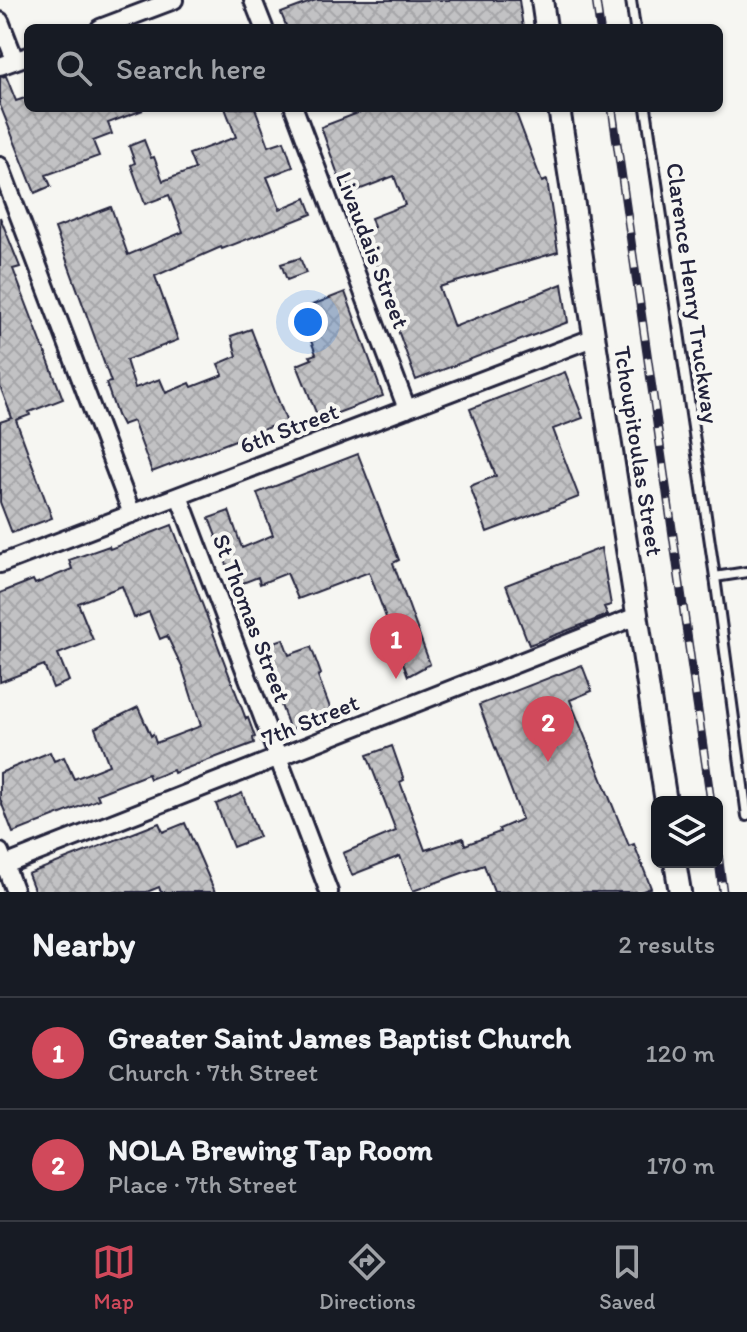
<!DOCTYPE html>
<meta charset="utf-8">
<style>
:root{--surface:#171b24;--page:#242831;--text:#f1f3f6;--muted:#9ea1a6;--line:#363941;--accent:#d1495b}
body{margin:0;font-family:Itim,sans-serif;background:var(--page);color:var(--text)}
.controls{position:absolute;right:24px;bottom:24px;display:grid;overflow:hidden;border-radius:12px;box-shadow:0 2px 6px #0004}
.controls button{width:72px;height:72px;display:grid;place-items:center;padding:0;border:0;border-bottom:2px solid var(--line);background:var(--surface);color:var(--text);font:40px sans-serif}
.you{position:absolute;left:308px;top:322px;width:28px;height:28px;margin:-20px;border:6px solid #fff;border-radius:50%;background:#1a73e8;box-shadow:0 0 0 12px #1a73e833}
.badge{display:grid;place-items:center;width:52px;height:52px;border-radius:50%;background:var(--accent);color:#fff;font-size:26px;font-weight:700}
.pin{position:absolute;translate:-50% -66px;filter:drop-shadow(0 2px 4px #0008)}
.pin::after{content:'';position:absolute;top:42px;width:28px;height:24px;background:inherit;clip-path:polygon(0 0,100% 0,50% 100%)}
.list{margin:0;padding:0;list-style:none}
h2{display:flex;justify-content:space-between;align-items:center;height:104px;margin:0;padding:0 32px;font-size:34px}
h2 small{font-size:26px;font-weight:400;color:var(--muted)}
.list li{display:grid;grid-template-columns:52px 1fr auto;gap:24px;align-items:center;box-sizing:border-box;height:112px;padding:0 32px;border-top:2px solid var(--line)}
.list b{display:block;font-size:30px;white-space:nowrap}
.list p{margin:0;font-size:26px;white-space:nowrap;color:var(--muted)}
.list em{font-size:26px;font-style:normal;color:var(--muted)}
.icon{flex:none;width:44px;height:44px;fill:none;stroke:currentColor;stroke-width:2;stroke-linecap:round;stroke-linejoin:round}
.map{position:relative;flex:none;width:747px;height:892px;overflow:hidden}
.search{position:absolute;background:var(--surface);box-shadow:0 2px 6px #0004;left:24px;right:24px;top:24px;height:88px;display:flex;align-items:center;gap:20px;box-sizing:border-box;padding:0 28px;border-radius:12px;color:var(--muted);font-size:30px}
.sheet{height:328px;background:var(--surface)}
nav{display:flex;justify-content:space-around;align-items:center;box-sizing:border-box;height:112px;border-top:2px solid var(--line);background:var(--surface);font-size:22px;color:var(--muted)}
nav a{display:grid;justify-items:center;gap:4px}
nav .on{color:var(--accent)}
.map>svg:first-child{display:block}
.building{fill:url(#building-cross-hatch);stroke:#22223b;stroke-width:2}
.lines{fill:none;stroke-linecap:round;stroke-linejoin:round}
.service-casing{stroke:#22223b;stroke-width:14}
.minor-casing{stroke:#22223b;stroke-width:22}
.tertiary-casing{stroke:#22223b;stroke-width:26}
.service{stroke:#f6f6f2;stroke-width:8}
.minor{stroke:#f6f6f2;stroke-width:16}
.tertiary{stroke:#f6f6f2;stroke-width:20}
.rail-casing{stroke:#22223b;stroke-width:9}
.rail{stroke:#f6f6f2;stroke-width:6;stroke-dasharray:18;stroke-linecap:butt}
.labels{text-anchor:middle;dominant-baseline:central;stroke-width:8;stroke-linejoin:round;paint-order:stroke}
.street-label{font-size:24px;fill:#22223b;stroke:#f6f6f2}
</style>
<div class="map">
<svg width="747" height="892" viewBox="0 0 747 892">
<defs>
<pattern id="building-cross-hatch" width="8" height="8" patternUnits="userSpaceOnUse" patternTransform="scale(2)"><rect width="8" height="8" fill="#c2c2c4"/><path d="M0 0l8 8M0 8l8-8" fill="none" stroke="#a6a6a9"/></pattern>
</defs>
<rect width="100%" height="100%" fill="#f6f6f2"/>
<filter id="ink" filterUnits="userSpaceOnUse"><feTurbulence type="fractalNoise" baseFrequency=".0125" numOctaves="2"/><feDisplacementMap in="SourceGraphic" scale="16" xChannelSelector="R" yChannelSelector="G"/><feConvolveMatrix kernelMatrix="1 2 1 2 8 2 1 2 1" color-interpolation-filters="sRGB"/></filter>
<g filter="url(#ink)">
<path class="building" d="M316 0H519L523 28H287L281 13Z
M6 76 16 101 28 97V108L143 110 108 123 112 134 93 141 99 156 46 175 51 186 35 193 0 105V77Z
M225 108H255L269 146 284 141 293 167 267 177 280 209 306 198 312 214 222 249 221 247 155 276 178 340 126 360 135 388 160 379 166 393 190 383 192 387 223 375 218 364 237 356 231 336 251 329 287 423 273 429 272 426 152 472 133 421 122 425 117 415 106 383 111 382 55 228 111 207 128 255 183 232 169 195 145 204 131 165 135 163 129 146 144 140 151 158 154 157 163 181 195 169 189 154 236 137Z
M371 108H514L542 182 547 180 558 252 439 287 454 327 562 284 568 322 416 380 362 231 374 227 371 218 405 205 394 176 351 193 347 180 341 183 321 127Z
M0 217 20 267 13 269 63 399 29 412 30 415 16 420 52 518 12 533 0 502V422L12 418 0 386Z
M300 258 306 273 287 280 281 264Z
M345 292 383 396 319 420 297 365 312 359 310 356 316 354 299 310Z
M565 372 583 418 553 429 579 497 487 532 470 486 496 476 470 409Z
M358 454 399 560 393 563 430 664 408 676 369 572 298 599 287 573 260 584 258 577 235 586 209 518 229 511 242 548 273 535 257 493Z
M172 525 246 719 248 718 255 737 253 738 254 743 174 773 173 770 150 779 148 774 97 794 99 799 13 833 0 799V773L50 752 54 761 64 757 74 779 109 765 95 728 138 707 151 736 153 734 156 743 201 726 182 667 167 636 160 639 149 612 134 618 122 586 78 603 93 640 58 654 69 681 53 688 44 665 0 682V593L33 580 35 584 72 569 69 560 109 546 110 549Z
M601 548 611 605 604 607 608 615 529 645 506 585Z
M283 639 289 655 311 647 321 674 318 676 332 713 290 730 260 647Z
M582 665 592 691 570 700 629 846 634 844 651 888 640 892H494L484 865 413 891 400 856 352 875 343 853 396 831 367 755 392 746 404 780 400 782 425 850 463 838 465 845 500 832 499 829 522 819 479 705Z
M242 793 259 837 233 847 216 804Z
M159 823 163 832 185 823 215 892H161L159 887 147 892H35L28 874Z"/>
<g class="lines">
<g class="service-casing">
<path id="service" d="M631 0 635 28
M646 108 715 577 747 816
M715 577 747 572"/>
</g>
<g class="minor-casing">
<path id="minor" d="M253 0 264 28
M0 21 15 60
M100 28 174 0
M0 66 28 56
M294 108 407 409
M0 166 132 514
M179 496 329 892
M0 564 595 337
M0 852 15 892
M0 867 637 616"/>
</g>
<g class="tertiary-casing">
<path id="tertiary" d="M542 0 546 28
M559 108 666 802
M675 862 680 892"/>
</g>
<use href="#service" class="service"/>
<use href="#minor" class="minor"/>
<use href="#tertiary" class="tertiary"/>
<g class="rail-casing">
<path id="rail" d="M596 0 600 28
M612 108 711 802
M717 846 723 892"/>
</g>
<use href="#rail" class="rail"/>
</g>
</g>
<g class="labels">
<g class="street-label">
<text transform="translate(373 250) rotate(69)">Livaudais Street</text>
<text transform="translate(693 293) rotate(82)">Clarence Henry Truckway</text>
<text transform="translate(289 428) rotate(-21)">6th Street</text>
<text transform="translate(639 451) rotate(81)">Tchoupitoulas Street</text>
<text transform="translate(252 618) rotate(69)">St Thomas Street</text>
<text transform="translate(310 720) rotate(-22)">7th Street</text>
</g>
</g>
</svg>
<div class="controls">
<button><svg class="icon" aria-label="layers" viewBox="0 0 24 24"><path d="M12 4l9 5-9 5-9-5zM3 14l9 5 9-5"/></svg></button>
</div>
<div class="you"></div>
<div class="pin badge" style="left:396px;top:679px">1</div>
<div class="pin badge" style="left:548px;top:762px">2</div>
<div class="search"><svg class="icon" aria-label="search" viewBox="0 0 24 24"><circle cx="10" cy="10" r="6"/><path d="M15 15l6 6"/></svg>Search here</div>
</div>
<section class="sheet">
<h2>Nearby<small>2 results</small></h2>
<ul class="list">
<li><span class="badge">1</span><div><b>Greater Saint James Baptist Church</b><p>Church · 7th Street</p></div><em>120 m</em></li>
<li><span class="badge">2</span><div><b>NOLA Brewing Tap Room</b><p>Place · 7th Street</p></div><em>170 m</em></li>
</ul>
</section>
<nav>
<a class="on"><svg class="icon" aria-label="map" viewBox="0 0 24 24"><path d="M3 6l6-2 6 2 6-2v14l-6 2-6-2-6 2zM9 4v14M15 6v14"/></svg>Map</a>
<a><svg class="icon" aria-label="directions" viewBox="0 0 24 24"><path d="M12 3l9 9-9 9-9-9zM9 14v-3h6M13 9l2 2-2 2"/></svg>Directions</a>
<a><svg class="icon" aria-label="saved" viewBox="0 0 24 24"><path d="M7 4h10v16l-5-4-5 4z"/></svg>Saved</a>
</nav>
